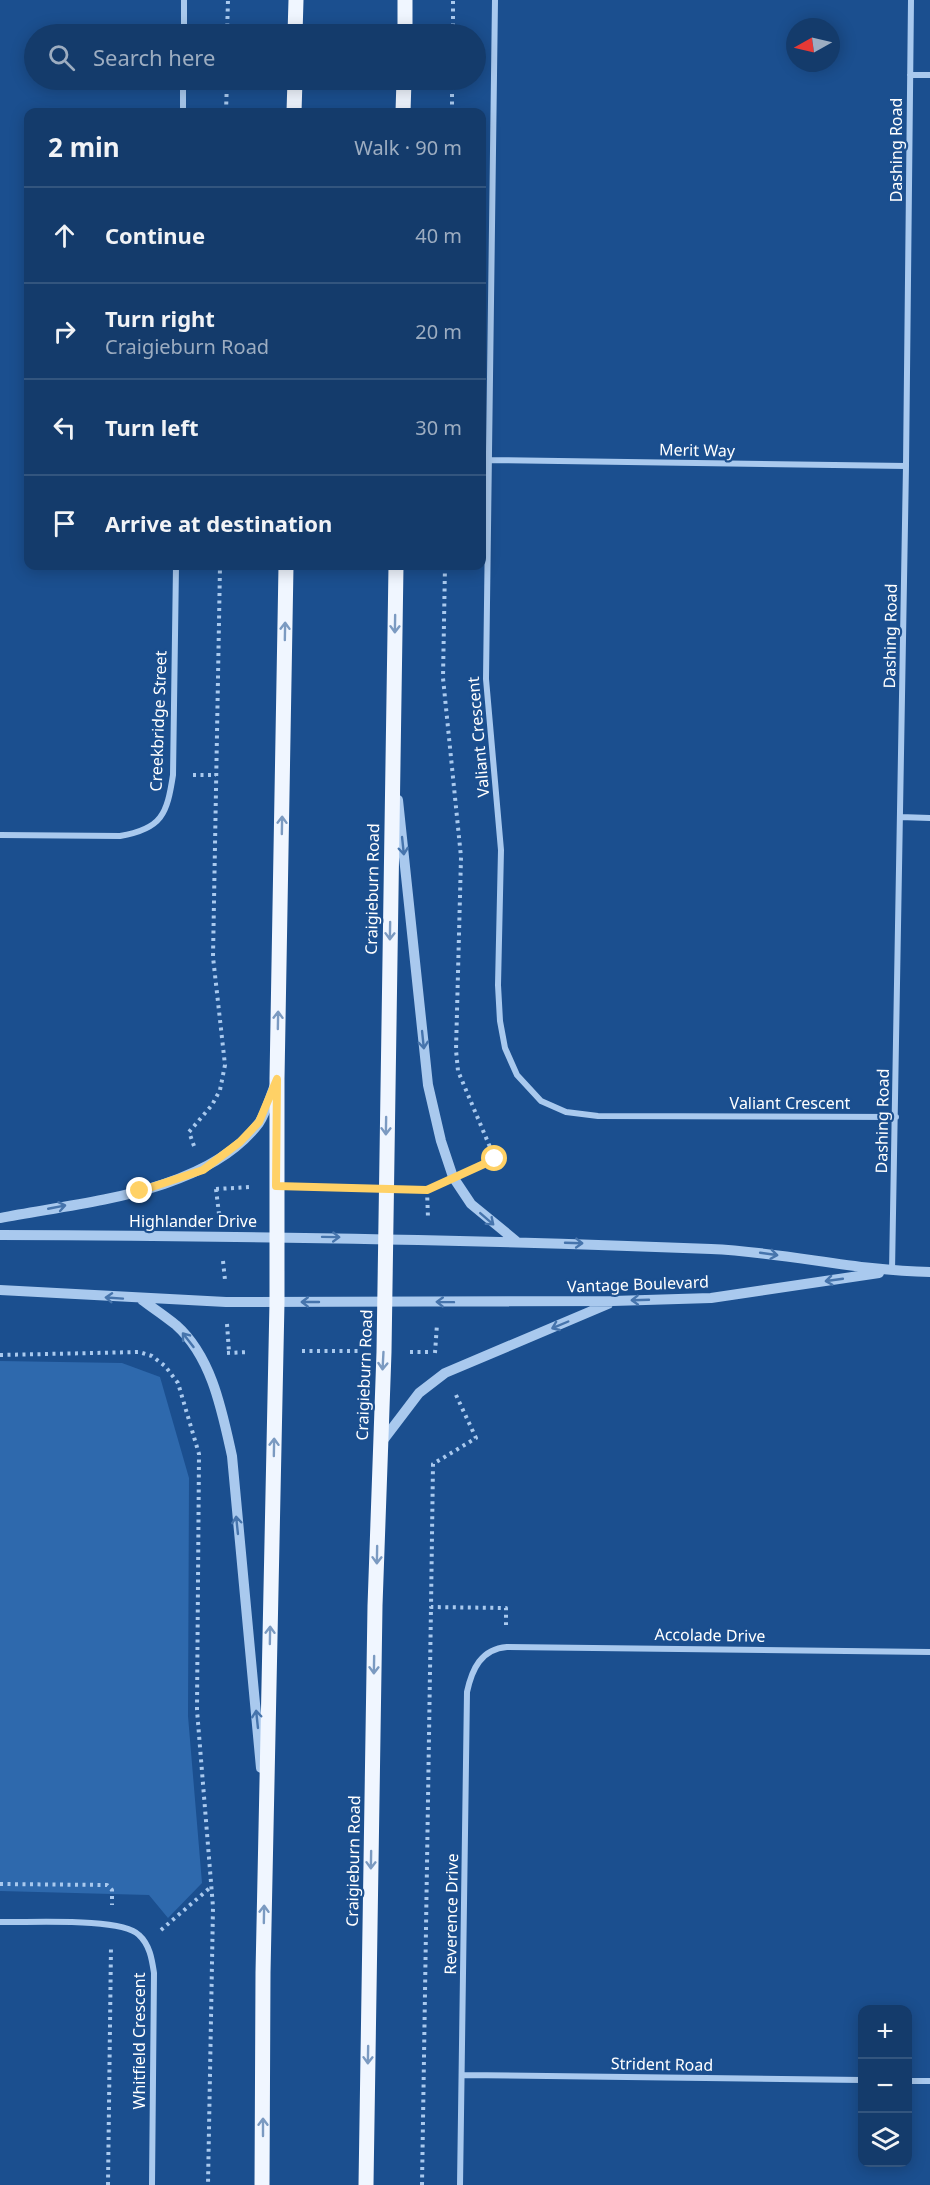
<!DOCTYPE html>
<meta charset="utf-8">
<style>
:root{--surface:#143b6b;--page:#214673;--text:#f1f3f6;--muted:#9dadc1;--line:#33557e}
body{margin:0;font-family:"Noto Sans",sans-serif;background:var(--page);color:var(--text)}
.controls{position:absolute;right:18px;bottom:18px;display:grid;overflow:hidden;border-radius:12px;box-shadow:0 3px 15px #0003}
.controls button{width:54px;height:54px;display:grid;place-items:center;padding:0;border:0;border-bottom:2px solid var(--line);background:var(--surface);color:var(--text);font:30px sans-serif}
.compass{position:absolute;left:786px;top:18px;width:54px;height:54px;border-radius:50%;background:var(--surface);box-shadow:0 3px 15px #0003;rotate:262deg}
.stop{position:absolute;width:18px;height:18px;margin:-14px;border:4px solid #ffd166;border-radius:50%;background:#fff}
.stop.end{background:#ffd166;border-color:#fff;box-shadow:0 2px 6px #0008}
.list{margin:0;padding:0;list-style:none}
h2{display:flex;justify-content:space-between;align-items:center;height:78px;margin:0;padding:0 24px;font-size:26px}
h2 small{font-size:20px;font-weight:400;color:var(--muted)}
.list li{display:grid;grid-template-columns:39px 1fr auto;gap:18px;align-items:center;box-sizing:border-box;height:96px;padding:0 24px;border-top:2px solid var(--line)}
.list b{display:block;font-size:22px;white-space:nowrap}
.list p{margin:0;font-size:20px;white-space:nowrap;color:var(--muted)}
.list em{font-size:20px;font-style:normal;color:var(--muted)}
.icon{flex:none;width:33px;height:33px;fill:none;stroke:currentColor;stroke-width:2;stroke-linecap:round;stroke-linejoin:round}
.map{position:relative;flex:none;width:930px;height:2185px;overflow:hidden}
.search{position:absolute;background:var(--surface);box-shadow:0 3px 15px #0003;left:24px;top:24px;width:462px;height:66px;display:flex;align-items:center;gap:15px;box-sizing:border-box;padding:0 21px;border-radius:33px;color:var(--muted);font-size:22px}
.panel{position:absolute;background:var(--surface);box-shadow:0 3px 15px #0003;left:24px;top:108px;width:462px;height:462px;border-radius:12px}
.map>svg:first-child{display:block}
.grass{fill:#2e69ad}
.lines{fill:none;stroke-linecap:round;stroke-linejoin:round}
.path{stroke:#a9c9ee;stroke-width:4;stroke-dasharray:3 4.5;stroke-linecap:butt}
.minor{stroke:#a9c9ee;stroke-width:6}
.tertiary{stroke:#a9c9ee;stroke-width:10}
.primary{stroke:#f0f6ff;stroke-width:15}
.oneway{stroke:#7b9ac1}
.oneway2{stroke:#4674ac}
.route{stroke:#ffd166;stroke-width:8}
.labels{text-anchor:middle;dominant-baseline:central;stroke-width:4.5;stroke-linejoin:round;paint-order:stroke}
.street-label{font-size:16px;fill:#fff;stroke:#1b4f8f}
</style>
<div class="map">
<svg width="930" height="2185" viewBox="0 0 930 2185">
<rect width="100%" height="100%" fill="#1b4f8f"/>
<path class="grass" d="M0 1361 122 1363 160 1377 189 1478 188 1716 202 1883 168 1918 149 1895 0 1891Z"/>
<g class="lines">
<path class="path" d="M227 34 228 0
M453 34V0
M226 112 227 80
M452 112V80
M445 566 443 678 461 857 456 1050 458 1071 495 1159 475 1168
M193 775H216
M194 1146 189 1132 212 1105 220 1090 225 1065 213 957 220 566
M303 1187 362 1188
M216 1189 251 1187
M216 1189 219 1214
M411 1189H427L433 1187
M427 1190 428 1218
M223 1261 225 1280
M227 1324 229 1352
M302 1351H360
M410 1352H432
M227 1353 249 1352
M435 1353 437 1324
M0 1355 139 1352 152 1356 165 1366 178 1383 199 1454 197 1710 213 1907 208 2185
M456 1395 476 1438 433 1464 431 1607 506 1608V1625
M0 1884 107 1885 112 1890V1905
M161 1930 212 1886
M108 2185 111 1946
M422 2185 431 1607"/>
<path class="minor" d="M495 0 486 679 501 850 498 985 500 1021 505 1048 517 1075 541 1101 566 1112 598 1116 896 1117
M184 34V0
M910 75H930
M183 112V80
M488 460 906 466
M900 817 930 818
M0 835 120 836C162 829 167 814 173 775L176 566
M892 1271 906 466 911 0
M0 1922C28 1923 121 1917 139 1935 150 1945 152 1960 154 1973L152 2185
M462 2075 862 2080
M908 2081H930
M460 2185 467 1692C472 1669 481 1649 507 1647L930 1652"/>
<path class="tertiary" d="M398 800 428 1085 441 1141 453 1177 471 1204 516 1241
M0 1218C81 1202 206 1194 259 1123 266 1113 270 1097 275 1085
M0 1235C237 1236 474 1239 711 1249 785 1252 856 1271 930 1272
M0 1290 226 1302 613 1301 711 1298 879 1273
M142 1300C153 1308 165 1316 176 1325 212 1357 222 1411 232 1456L261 1768
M381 1443 419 1393 445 1373 608 1304"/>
<path class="primary" d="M295 34 296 0
M405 34V0
M294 112 295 80
M403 112 404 80
M262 2185 263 1973 277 1302V1079L286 566
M366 2185 375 1606 384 1352 396 566"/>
</g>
<defs><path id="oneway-shaft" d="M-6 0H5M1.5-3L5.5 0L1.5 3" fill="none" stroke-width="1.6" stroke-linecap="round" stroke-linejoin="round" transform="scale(1.5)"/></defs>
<g class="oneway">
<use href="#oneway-shaft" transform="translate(395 624) rotate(91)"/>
<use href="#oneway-shaft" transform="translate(285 631) rotate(-89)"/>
<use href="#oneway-shaft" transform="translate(282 825) rotate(-89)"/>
<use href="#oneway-shaft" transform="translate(390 931) rotate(91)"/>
<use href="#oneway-shaft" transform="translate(278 1020) rotate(-89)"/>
<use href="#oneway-shaft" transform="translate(386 1126) rotate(91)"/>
<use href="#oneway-shaft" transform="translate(383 1361) rotate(93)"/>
<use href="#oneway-shaft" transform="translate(274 1447) rotate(-89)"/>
<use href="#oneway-shaft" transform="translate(377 1555) rotate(91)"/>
<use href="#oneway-shaft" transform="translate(270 1635) rotate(-89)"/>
<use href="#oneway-shaft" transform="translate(374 1665) rotate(91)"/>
<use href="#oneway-shaft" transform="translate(371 1860) rotate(91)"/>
<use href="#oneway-shaft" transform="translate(264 1914) rotate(-89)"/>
<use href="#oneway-shaft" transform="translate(368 2055) rotate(91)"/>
<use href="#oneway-shaft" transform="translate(263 2127) rotate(-90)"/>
</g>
<g class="oneway2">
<use href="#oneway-shaft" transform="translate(403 846) rotate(84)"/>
<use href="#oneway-shaft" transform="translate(423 1040) rotate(84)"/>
<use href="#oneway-shaft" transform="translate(57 1207) rotate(-11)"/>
<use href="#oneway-shaft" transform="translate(487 1219) rotate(41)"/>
<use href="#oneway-shaft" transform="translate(331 1237) rotate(1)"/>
<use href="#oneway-shaft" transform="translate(574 1243) rotate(2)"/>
<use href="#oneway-shaft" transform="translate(769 1254) rotate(8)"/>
<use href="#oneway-shaft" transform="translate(834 1280) rotate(172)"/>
<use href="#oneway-shaft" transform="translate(114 1298) rotate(-176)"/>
<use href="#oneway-shaft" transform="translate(640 1300) rotate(178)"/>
<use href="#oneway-shaft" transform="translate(310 1302) rotate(-180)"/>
<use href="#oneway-shaft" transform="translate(445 1302) rotate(-179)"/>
<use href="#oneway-shaft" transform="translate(560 1325) rotate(157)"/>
<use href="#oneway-shaft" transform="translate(188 1340) rotate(-128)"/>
<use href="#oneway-shaft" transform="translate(237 1525) rotate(-96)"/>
<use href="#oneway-shaft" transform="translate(257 1719) rotate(-96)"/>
</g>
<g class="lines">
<path class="route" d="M140 1191 203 1170 240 1142 259 1122 277 1079 276 1186 427 1190 495 1159"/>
</g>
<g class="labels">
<g class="street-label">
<text transform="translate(896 150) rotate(-90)">Dashing Road</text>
<text transform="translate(697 450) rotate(1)">Merit Way</text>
<text transform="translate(890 636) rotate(-89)">Dashing Road</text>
<text transform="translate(158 721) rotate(-88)">Creekbridge Street</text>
<text transform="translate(478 737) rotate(-95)">Valiant Crescent</text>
<text transform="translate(372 889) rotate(-89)">Craigieburn Road</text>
<text x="790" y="1103">Valiant Crescent</text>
<text transform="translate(882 1121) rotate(-89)">Dashing Road</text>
<text x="193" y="1221">Highlander Drive</text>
<text transform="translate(638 1284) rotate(-2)">Vantage Boulevard</text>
<text transform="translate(364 1375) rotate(-88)">Craigieburn Road</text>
<text transform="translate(710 1635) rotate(1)">Accolade Drive</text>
<text transform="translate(353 1861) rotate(-89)">Craigieburn Road</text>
<text transform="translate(451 1914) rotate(-89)">Reverence Drive</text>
<text transform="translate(139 2041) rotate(-90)">Whitfield Crescent</text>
<text transform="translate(662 2064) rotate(1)">Strident Road</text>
</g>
</g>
</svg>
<div class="controls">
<button>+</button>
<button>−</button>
<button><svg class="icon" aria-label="layers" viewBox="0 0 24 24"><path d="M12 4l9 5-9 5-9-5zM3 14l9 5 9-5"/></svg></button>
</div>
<svg class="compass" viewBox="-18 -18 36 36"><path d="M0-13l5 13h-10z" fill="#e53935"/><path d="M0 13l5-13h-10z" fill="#9dadc1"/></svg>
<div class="stop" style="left:495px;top:1159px"></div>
<div class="stop end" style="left:140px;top:1191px"></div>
<div class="search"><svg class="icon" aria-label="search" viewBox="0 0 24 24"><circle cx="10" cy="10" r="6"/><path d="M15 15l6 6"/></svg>Search here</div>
<section class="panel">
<h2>2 min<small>Walk · 90 m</small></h2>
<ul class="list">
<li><svg class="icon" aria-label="ahead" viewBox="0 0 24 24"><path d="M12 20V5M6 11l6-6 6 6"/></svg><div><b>Continue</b></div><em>40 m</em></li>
<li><svg class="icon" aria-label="right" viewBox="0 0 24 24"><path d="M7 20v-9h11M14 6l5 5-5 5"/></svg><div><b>Turn right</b><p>Craigieburn Road</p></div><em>20 m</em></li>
<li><svg class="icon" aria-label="left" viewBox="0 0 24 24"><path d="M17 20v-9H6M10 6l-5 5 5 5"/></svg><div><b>Turn left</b></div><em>30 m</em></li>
<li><svg class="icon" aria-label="arrive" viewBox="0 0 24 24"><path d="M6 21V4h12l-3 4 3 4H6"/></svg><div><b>Arrive at destination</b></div></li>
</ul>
</section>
</div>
